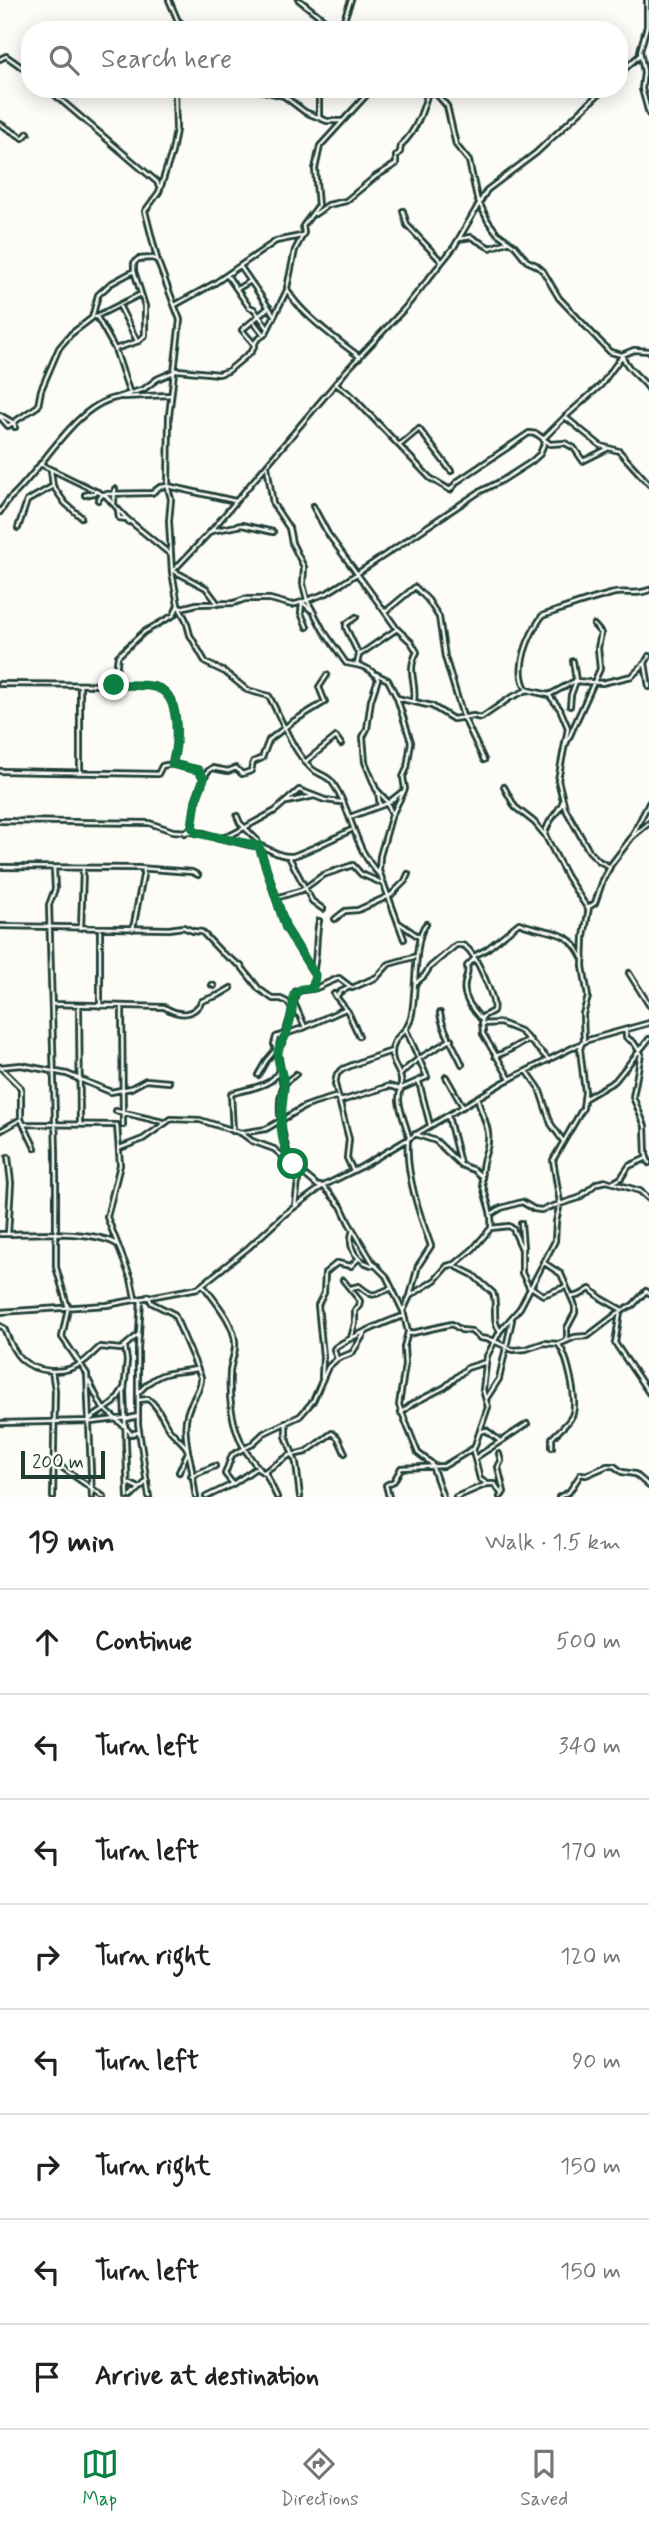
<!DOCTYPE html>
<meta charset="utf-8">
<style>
:root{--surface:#fff;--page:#f6f6f6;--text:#222;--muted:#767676;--line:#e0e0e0;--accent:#0b8043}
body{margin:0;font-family:Mynerve,sans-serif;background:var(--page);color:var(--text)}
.scale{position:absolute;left:21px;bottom:18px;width:84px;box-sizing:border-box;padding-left:7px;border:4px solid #1f3d34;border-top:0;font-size:19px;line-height:24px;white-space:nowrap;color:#1f3d34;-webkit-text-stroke:5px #fdfcf7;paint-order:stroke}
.stop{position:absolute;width:21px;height:21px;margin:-16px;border:5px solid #0b8043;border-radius:50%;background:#fff}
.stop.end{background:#0b8043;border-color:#fff;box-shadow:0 2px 7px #0008}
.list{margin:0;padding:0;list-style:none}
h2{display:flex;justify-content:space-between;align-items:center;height:91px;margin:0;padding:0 28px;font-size:30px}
h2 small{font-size:23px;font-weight:400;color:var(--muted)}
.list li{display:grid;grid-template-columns:46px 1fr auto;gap:21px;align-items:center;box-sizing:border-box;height:105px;padding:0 28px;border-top:2px solid var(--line)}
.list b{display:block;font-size:26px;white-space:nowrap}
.list em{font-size:23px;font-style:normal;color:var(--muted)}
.icon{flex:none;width:38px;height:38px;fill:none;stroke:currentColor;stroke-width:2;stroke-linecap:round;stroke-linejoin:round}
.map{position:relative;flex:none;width:649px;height:1497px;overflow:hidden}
.search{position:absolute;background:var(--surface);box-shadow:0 4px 18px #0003;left:21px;right:21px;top:21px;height:77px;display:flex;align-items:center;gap:18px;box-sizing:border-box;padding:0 24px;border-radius:28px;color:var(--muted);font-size:26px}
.sheet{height:931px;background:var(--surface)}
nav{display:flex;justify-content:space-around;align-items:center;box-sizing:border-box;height:98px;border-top:2px solid var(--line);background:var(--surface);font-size:19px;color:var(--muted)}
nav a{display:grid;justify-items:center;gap:4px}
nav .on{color:var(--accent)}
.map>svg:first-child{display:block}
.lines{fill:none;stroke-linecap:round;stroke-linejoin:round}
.minor-casing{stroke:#1f3d34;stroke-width:8}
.minor{stroke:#fdfcf7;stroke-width:2.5}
.route{stroke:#0b8043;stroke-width:9}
</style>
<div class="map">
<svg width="649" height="1497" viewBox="0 0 649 1497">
<rect width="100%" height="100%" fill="#fdfcf7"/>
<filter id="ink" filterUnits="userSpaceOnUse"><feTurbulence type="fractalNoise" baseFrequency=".0143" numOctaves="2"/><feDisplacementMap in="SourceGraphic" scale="14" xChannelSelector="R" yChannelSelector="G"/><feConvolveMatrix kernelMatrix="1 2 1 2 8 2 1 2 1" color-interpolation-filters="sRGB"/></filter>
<g filter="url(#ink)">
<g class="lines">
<g class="minor-casing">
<path id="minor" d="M169 0 178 21V30
M299 0 327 22 332 30
M647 0V26L640 51 644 72 642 89 649 114
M180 22 188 30
M336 30 343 22 351 0
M0 59 6 56 30 73
M619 74 640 55
M48 89 157 182 160 188
M256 89 284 96 305 112 327 121H342
M319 89V117
M432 89 447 106 456 145 469 161 477 198 488 221 497 233 515 246 527 261 536 265 543 271 559 298 610 352 622 355 634 350 649 351
M0 124 23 138 28 133
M403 211 407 225 442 262
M315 214 328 205 346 201 375 177 396 164V156L400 152 401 145C417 131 423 109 429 89
M459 239 471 237 490 248 507 242
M240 266 274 315
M227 275 249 307 254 309 267 327
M237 289 249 282
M175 305 215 283 276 241 301 236
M120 307 137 341
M95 317 139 295
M97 317 115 349 129 391
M253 321 264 335
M255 345 242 330 269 307
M115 349 139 341 145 335V306L134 271
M622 355C627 370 640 376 649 389
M622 356 601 385 565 417 601 446 619 451 649 484
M360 357C341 343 294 309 287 288L295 250 304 233 303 226 318 206 315 169 320 146 372 89
M336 384 351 395 430 478 450 490 458 481 529 433 537 434 550 444 565 443 574 448 583 461 607 449
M122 397 171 395
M116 398 144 389 157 379 178 370 219 374 228 371 252 351 256 341 266 333 287 290
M0 415 14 423 15 427
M0 417 8 426 38 406 41 390 59 348 71 334 92 318 98 295 110 284 134 271V263L138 259 153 258 158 261
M543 439 565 417
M400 445 419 429 451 471
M40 464 106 496 126 518 170 554
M267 466 273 504 289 528 292 543 304 567 303 584 307 600 323 630 346 663C358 665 372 667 378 679L371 700 367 729 363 737 365 762 376 789 386 800 392 814 380 856 379 871 404 939
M53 486 65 503 81 517
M85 495 98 492
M98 500 103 494 152 493 160 487 168 486 235 501
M114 503 115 489
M313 506 328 534 385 612
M118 511 119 518 127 519 129 522
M0 512 9 499C41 472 73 407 115 398
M18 528 27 501 53 486 51 471
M211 531 242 525 273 532
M173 571 211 531 347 370 405 308 454 247 487 190 536 153 604 89
M174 571 206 588 218 604
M178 605 186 620 190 635 206 663 225 672 247 690 269 696C282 720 291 748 310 767 316 774 327 775 332 782 353 811 353 848 379 874
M181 608 197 604 234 603 245 599H270L292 605 302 602 311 610
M356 617 346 624V628L359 655
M307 627 301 613 302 602 327 593 343 583 479 492 503 480 531 462 540 454 545 441
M397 629 411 642 417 652C406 672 417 681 414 701
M649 656 645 663 649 687
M357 664 359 655 397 629 385 612 415 587 428 600 439 617 445 657 463 716 484 760
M376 674 388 680 397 698 432 706 453 719 473 716 481 718 510 698 527 690 549 695 560 709 568 728 558 780 565 808 589 851 599 861 610 867 603 880 595 903 589 907 584 937 583 966 588 997 583 1014 584 1042
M0 684 114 685 118 656 144 632 174 615 178 605 172 572 169 521 171 499 168 488 169 416 180 320 158 262 145 211 159 192 172 152 176 130 175 89
M80 685V773
M527 690C513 669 529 635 542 616 565 608 587 600 611 594 624 590 636 596 649 590
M549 695 575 681 602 683 632 676 645 663
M570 706 571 695 576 681 573 661
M566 744 600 669 598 648 601 633 594 625
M305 762 336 737 341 744
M172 764 198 770 204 778 196 800 192 827 185 833
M0 771 158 774 162 766 172 764C178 746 181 696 159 688 146 684 129 686 115 685
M204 778 208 771 212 768 228 771 236 768 242 774 251 771 253 762 262 758 269 740 292 722 325 702 319 687 327 675
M504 787 515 807 534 822 545 835
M378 792 380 806
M563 801C559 813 546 821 545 835L567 877 588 909
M287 802 314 796
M393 813 405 789 403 777 407 768 411 742 397 698
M237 816 240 823 257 840 276 898 302 890 323 875 353 865 361 874 384 884
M350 817 388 803 402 792
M0 821 149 823 173 831 204 833 219 839 233 834 275 811 299 790 325 800 341 802
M633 834 649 803
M224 838C234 840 242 844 250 845 254 846 258 845 261 846 271 850 280 857 292 856 297 856 343 834 351 830
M289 857 312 901 323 909
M610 866 632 837 649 823
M0 867 138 868 192 872 198 875
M54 869 55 889 49 905 56 1153V1267L68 1308 62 1337 87 1374 92 1497
M276 898 286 928 315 975 313 988
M335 919 345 911 358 910 391 895 405 881 408 874
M399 923 419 937
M0 926 169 929 183 927 193 931 202 932 222 953 241 966 259 989 273 999H281L287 1002 298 1014
M81 928 83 870
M100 929V1006
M133 929 144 870
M474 956 487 949 519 923C548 935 568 926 583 959
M474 959 467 966C469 974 466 976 465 983 462 998 473 1009 481 1019
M313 972C318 954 315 939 319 921
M629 973 649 1005
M417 982 424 976 430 967 456 945C462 945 462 944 467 948 476 956 497 1000 493 1011L482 1017 483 1034 510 1079
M212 985 214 986
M334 994 348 1012 359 1036
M336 997 340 992 350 987
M53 1004 164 1007C179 1016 193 1017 202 1001L219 995 231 988
M79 1005 80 1124
M295 1005 305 1027
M122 1006 123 1125
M440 1013C442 1029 455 1048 462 1064
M482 1024 500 1023 520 1031 549 1060
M626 1030V1037L634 1043 641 1054 633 1097 645 1126 646 1155 649 1163
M278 1055 283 1086
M278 1056 274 1044 276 1037 303 1028 345 1009
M495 1056C508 1053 517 1043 530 1040
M0 1067 21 1065 67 1074 111 1092 131 1088 146 1080 169 1082
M0 1067 21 1088V1119L35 1148
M527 1071 539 1088 551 1124 563 1141
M258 1075 266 1061 283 1041 293 1009 296 991 316 988 339 978 352 988 377 977 389 964 417 956
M400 1075C414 1059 433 1051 451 1039
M446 1077 463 1107
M419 1082 430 1125
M584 1099 615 1081 649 1039
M341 1101 389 1086 400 1089 427 1077 406 1030
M116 1111 163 1122
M448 1116 460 1163
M23 1124 117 1125 120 1165 107 1217 131 1279 135 1298
M0 1131 21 1119
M233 1131 231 1094C247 1088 272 1088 279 1070
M241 1133 266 1129 304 1107 315 1103 335 1097 341 1100
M415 1134 436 1141 461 1165 474 1170 482 1177
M409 1137C406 1125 400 1112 399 1100 399 1093 402 1086 401 1079 399 1070 392 1064 392 1054 392 1034 407 1035 411 1018 417 995 413 938 426 924
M408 1140C405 1173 420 1216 431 1246L418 1266 410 1296
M120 1148 143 1139 171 1119 200 1120 241 1133 252 1141 274 1149 318 1186H323L341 1206 349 1223 373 1263 386 1276 403 1311 408 1332 404 1347 405 1365 399 1405 418 1453 431 1463 443 1497
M8 1157 11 1183 8 1234
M291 1162C284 1144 272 1098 287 1081 289 1079 293 1077 296 1074
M294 1165 298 1181 295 1206
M353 1171 347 1158 349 1139 335 1084 337 1074 343 1069 365 1060 392 1051
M614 1182 621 1178 629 1166 647 1158
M493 1213 501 1208 522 1202 534 1209 541 1210 579 1198 597 1183 607 1181 640 1191 649 1199
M521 1223 523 1247
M491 1228 509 1226 513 1229 522 1249V1273L530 1289
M353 1230C346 1249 358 1264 377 1266
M0 1234C30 1234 93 1229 118 1245
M543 1262 561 1274 575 1306V1313L567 1328V1340
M453 1265 473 1275 493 1293C498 1306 491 1320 500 1331
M343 1280 360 1301 359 1306 355 1311V1323L351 1338
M203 1285C214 1300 237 1326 235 1346 235 1355 230 1364 230 1373 228 1408 235 1444 260 1469
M531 1287 543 1295 565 1287
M351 1288 359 1286C375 1299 372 1295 392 1288
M148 1296 152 1303 174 1314 201 1377C202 1385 196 1394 192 1402 183 1418 185 1434 188 1451
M572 1297 580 1295 590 1289 601 1298 622 1310
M141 1299 138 1349V1424L149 1497
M403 1311 410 1296 435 1280 447 1266 455 1264 473 1249 491 1228C494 1208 479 1189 482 1169 483 1154 490 1149 488 1133 487 1121 477 1104 478 1097
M0 1312 107 1305 198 1288 248 1248 285 1214 323 1186 361 1167 504 1082 588 1040 649 1023
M620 1313 615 1343 649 1393
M0 1326 4 1328C8 1338 12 1350 20 1358 36 1374 65 1375 83 1362 89 1358 94 1352 100 1347L121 1349 139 1334
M408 1334 452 1324 461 1330 471 1331 480 1338 492 1340 513 1350 526 1349 544 1343 559 1344 575 1337 588 1336 618 1313 633 1305 646 1291 649 1293
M125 1347 127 1361 124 1391 128 1497
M337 1359 334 1349C339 1342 392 1319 404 1316
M52 1371 55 1390 53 1497
M322 1378 323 1356 318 1305 324 1293 325 1273 337 1263 351 1266 358 1259
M89 1381 102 1407 125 1427
M140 1391C161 1369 170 1374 196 1369
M486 1399 499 1379 512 1320
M139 1400 148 1399C158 1406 161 1416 167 1426 172 1434 180 1439 186 1447 192 1457 193 1484 196 1497
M401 1413 412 1404 445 1387 467 1368 486 1362
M90 1419 114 1403 124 1388
M126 1419 138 1416
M91 1422 126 1418
M286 1422V1436L296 1463 300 1497
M0 1423 90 1421
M127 1429 131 1434 139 1432
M480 1432 486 1430 500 1441
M552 1447V1438C558 1431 571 1422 573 1413 577 1399 568 1357 559 1345
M499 1454 501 1461 498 1467 504 1492 500 1497
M292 1455 306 1452 332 1433 338 1438 345 1453
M475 1458 527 1424
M53 1461 104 1497
M179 1472 188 1452
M264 1472 290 1455
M191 1476 215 1466
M128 1483 139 1488
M233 1484 225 1474 232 1455 251 1445 264 1433 300 1416 313 1401 328 1367 337 1359 352 1353 364 1334
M502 1495 495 1484H487L480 1479 473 1451 488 1407 483 1390 487 1356 500 1331 520 1308 555 1241 556 1222 560 1203 553 1160 583 1108 585 1092 580 1049 582 1043
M131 1497 147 1481
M206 1497 233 1484 256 1468 266 1474 277 1497
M389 1497 386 1485 394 1481 401 1468 444 1466 472 1449
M456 1497 487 1484
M559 1497 569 1492 581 1474 586 1475 607 1466H614L622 1472 635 1474 649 1486"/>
</g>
<use href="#minor" class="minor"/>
</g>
</g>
<g class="lines" filter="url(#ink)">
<path class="route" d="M114 685C128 686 152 682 163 691 180 703 178 746 172 764L198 770 204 778 196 800 192 827 197 833 259 846 286 928 315 975 313 988 302 989 294 994C293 1007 291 1019 287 1032 285 1038 279 1045 278 1052 277 1065 285 1077 284 1089 281 1115 277 1141 293 1164"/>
</g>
</svg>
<div class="scale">200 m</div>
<div class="stop" style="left:293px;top:1164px"></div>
<div class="stop end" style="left:114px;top:685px"></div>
<div class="search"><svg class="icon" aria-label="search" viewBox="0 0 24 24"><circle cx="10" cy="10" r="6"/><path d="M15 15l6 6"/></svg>Search here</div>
</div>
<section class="sheet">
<h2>19 min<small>Walk · 1.5 km</small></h2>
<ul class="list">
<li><svg class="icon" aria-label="ahead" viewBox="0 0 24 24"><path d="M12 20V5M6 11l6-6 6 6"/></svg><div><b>Continue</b></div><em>500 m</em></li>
<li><svg class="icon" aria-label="left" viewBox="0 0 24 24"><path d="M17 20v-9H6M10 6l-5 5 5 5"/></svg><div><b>Turn left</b></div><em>340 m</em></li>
<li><svg class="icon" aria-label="left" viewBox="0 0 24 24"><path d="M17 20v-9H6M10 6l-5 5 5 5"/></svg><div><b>Turn left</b></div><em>170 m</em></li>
<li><svg class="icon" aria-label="right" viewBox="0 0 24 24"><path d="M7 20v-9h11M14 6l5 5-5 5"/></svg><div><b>Turn right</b></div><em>120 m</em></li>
<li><svg class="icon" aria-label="left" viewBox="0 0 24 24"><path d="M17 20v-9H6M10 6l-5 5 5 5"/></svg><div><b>Turn left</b></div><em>90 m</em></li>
<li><svg class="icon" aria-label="right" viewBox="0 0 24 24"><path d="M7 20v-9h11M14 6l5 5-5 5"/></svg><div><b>Turn right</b></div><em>150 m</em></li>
<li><svg class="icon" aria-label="left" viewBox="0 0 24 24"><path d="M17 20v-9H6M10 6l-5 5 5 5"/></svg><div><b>Turn left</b></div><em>150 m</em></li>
<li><svg class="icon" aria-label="arrive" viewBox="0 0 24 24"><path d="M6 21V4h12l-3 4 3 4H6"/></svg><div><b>Arrive at destination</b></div></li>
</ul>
</section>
<nav>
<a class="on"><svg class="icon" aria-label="map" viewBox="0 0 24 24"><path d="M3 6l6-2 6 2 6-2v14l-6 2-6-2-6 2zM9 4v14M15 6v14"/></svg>Map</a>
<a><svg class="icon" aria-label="directions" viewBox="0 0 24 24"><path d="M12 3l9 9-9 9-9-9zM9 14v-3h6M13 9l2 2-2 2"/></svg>Directions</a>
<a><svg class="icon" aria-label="saved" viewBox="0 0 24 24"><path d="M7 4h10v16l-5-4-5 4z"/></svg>Saved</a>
</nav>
